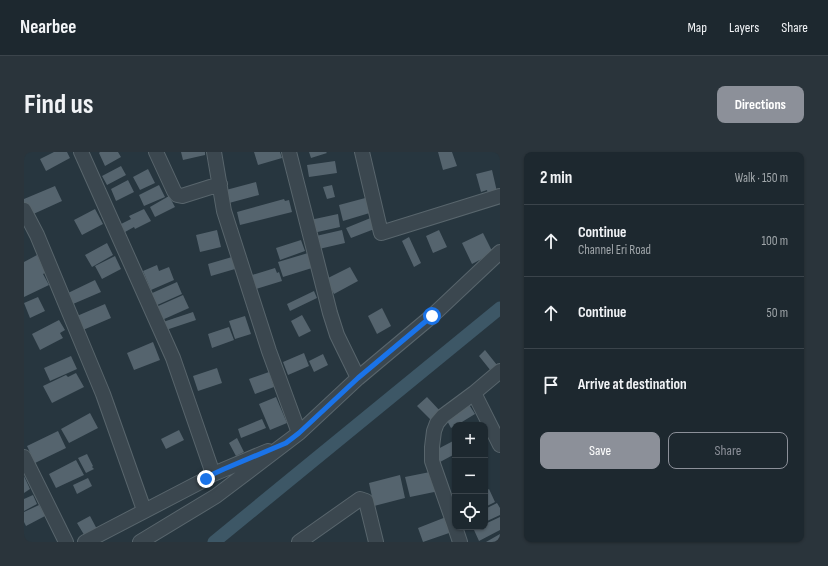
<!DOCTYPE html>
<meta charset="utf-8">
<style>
:root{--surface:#1d282f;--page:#2a343b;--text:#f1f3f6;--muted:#a0a6aa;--line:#3b444b;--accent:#8c9099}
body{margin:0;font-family:"Sofia Sans Condensed",sans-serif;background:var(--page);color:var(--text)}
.controls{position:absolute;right:12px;bottom:12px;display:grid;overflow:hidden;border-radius:8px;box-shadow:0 1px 3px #0004}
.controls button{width:36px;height:36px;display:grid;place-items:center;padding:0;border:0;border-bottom:1px solid var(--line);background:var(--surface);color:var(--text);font:20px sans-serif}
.stop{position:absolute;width:12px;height:12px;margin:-9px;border:3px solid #1a73e8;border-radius:50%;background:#fff}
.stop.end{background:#1a73e8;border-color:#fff;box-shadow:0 1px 4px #0008}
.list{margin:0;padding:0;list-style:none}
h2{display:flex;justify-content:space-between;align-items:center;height:52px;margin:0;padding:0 16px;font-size:17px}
h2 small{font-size:13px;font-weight:400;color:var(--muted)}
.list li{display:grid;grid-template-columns:26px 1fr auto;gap:12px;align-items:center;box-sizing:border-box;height:72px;padding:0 16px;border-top:1px solid var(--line)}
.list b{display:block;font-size:15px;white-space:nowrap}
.list p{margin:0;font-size:13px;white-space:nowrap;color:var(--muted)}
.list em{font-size:13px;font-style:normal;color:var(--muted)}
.actions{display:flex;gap:8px;padding:12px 16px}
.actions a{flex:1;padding:9px 0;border:1px solid var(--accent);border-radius:8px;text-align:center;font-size:14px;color:var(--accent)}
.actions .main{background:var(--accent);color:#fff}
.icon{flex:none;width:22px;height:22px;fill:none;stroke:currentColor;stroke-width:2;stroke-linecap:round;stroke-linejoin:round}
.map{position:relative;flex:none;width:476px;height:390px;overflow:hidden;border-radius:8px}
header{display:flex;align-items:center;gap:24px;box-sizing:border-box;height:56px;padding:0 20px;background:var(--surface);border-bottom:1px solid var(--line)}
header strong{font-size:19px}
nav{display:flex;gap:22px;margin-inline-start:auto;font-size:14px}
.intro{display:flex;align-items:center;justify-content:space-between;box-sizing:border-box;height:96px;padding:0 24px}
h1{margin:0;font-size:28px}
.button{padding:10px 18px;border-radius:8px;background:var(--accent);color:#fff;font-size:14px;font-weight:700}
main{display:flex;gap:24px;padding:0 24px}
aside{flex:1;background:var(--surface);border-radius:8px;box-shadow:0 1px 3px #0004}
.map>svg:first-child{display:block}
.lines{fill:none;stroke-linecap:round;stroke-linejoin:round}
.canal{stroke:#3d5766;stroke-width:13}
.building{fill:#55646e}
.street-casing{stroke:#58656c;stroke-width:16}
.street{stroke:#3b474f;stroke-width:14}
.route{stroke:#1a73e8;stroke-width:5}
</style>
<header>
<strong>Nearbee</strong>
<nav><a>Map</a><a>Layers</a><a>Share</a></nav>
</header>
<div class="intro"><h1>Find us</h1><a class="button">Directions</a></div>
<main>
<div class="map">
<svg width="476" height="390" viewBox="0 0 476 390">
<rect width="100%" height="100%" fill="#27363f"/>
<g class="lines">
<path class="canal" d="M190 390 476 156"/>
</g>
<path class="building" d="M30 0H43L46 6 22 19 16 7Z
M76 0H94L97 5 81 14 75 1Z
M157 0H181V3L159 8Z
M230 0H256L258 6 234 13Z
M285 0H302L303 1 287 6Z
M414 0H428L433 14 419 18Z
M311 9 313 21 285 25 283 13Z
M97 14 102 23 83 33 78 24Z
M124 17 131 31 116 38 109 25Z
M468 18 474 44 465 46 463 38 457 40 452 22Z
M104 28 110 40 92 49 87 37Z
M232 30 235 43 205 51 202 38Z
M135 33 141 45 120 54 115 43Z
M308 33 311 45 303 47 299 35Z
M31 34 38 49 5 64 0 53V47Z
M145 44 151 55 131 65 126 55Z
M345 45 349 60 319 69 315 53Z
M260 47 261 49 265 48 268 60 216 73 213 60Z
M71 57 79 72 58 83 50 68Z
M120 57 127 69 111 77 110 75 101 80 97 72 107 67 105 64Z
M314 62 316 75 289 81 286 68Z
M349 65 353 76 327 86 322 76Z
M193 78 197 95 176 100 172 83Z
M318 78 321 91 295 97 292 84Z
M415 78 423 95 409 101 402 84Z
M459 81 469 101 448 112 438 91Z
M385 85 397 111 390 115 378 89Z
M277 88 281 99 256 108 252 96Z
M83 91 89 103 68 115 61 103Z
M284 101 288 116 259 125 254 110Z
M13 103 21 121 19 122 25 133 0 145V110Z
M91 104 97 117 78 127 71 114Z
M208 105 211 117 187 124 184 112Z
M133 113 135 119 145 115 150 128 127 138 119 119Z
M326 115 334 129 310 142 302 127Z
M251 116 253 121 255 120 258 129 232 137 228 123Z
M71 128 77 140 49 152 44 141Z
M153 130 158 142 131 154 126 142Z
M290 139 293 146 266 159 263 152Z
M159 143 165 156 138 168 132 155Z
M14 145 21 159 6 166 0 151Z
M81 152 87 166 59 178 53 164Z
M358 156 367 174 353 182 344 164Z
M169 160 172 168 142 178 139 170Z
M278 163 287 179 275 185 267 169Z
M221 164 227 182 211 187 205 169Z
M35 168 41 178 36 181 39 186 16 198 8 182Z
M205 175 210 188 188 196 184 182Z
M129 190 136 208 110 218 103 201Z
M461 198 473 213 467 219 455 204Z
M280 201 285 214 264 223 259 210Z
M299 202 304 213 290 220 285 209Z
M47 204 53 217 26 229 20 216Z
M193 216 198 231 174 239 169 224Z
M245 220 250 235 231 242 225 227Z
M52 221 60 235 28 251 19 234 42 223 44 225Z
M252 245 263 271 246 278 235 252Z
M403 245 417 260 408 269 393 254Z
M444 251 451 262 433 273H431V274L427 276 421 265Z
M66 261 74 276 45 291 37 277Z
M238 267 242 276 217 286 214 277Z
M155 278 160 288 142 297 137 287Z
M34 279 42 296 11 311 3 294Z
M213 286 220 300 212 304 205 291Z
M431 288V302L416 310 410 299Z
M63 302 69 314 68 315 70 317 62 321 54 306Z
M52 308 60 323 32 336 25 322Z
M411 319 415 339 386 345 381 325Z
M376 323 381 346 350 354 345 331Z
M0 324 6 337 0 341Z
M64 326 68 334 53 342 49 333Z
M465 337 471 350 461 355V339Z
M9 343 13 352 0 359V347Z
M473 351 476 356V363L461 370V357Z
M15 353 21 364 2 374 0 370V360Z
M66 364 74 379 62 386 53 371Z
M422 365 428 380 399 390 394 376Z
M476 365V378L455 389 450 378 455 375H461V372Z
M476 382V390H462Z"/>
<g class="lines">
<g class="street-casing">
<path id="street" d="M57 0 149 206 187 316V323L182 327 61 390
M132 0 150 39 153 43 158 44 196 32
M190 0 200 59 245 199 275 281
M265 0 306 161 313 183 334 226
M338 0 357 81 476 44
M0 58 13 83 79 242 120 358
M450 241 476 293
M0 305 42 390
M187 323 244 299
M431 375 408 309V295L410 279 413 271 419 264 450 241 476 219
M431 375 436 390
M116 390 192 344 275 281 334 226 408 164 476 100
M275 390 336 347 342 349 352 390"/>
</g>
<use href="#street" class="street"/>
</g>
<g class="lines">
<path class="route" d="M182 327 187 323 200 317 262 291 275 281 334 226 408 164"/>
</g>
</svg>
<div class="controls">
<button>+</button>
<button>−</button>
<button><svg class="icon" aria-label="locate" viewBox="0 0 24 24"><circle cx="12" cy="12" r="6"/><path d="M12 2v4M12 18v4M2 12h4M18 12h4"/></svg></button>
</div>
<div class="stop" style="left:408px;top:164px"></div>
<div class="stop end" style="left:182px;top:327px"></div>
</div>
<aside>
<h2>2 min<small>Walk · 150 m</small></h2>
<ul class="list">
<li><svg class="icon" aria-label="ahead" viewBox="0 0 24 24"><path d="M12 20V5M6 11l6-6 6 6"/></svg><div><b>Continue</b><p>Channel Eri Road</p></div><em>100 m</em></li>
<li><svg class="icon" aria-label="ahead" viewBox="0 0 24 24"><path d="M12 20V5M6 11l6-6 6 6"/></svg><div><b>Continue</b></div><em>50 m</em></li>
<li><svg class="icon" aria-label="arrive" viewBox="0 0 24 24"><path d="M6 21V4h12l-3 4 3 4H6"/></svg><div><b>Arrive at destination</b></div></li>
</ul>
<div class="actions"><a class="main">Save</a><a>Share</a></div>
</aside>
</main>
